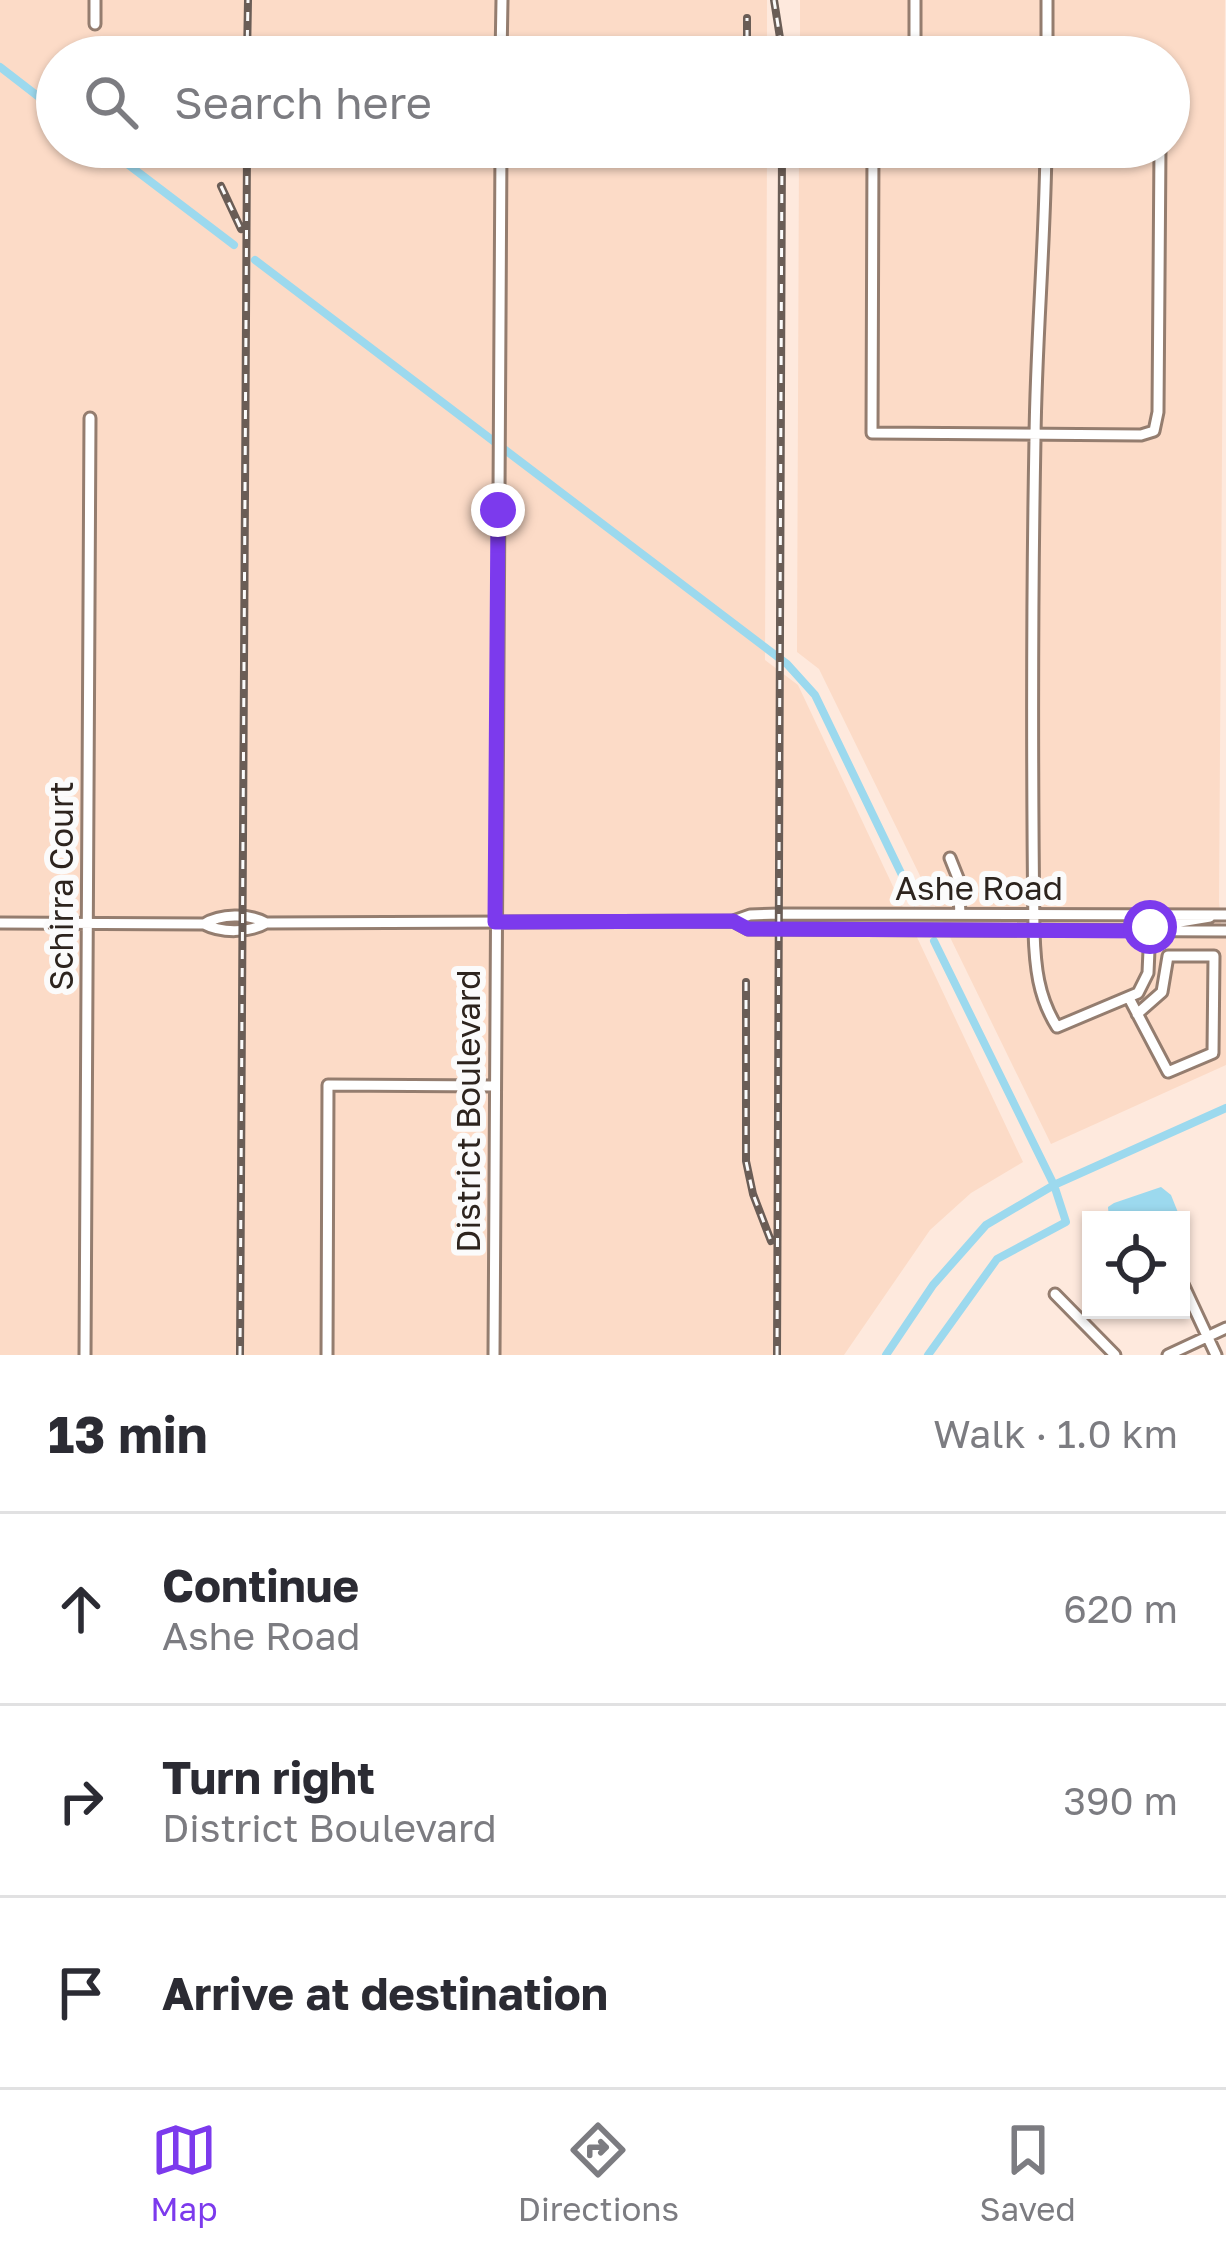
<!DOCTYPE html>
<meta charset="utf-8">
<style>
:root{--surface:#fff;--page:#f7f7f7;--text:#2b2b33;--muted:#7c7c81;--line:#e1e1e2;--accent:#7c3aed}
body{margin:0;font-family:"Golos Text",sans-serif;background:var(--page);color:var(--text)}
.controls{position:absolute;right:36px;bottom:36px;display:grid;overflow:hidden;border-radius:0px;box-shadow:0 3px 9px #0004}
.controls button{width:108px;height:108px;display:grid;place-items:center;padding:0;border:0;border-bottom:3px solid var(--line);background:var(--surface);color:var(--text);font:60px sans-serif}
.stop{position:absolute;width:36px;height:36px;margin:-27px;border:9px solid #7c3aed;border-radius:50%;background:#fff}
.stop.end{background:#7c3aed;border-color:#fff;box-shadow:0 3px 12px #0008}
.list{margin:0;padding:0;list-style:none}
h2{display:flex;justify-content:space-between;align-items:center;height:156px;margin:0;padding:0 48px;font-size:51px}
h2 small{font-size:39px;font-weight:400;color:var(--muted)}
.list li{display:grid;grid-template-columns:78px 1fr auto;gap:36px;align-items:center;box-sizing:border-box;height:192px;padding:0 48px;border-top:3px solid var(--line)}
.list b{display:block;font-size:45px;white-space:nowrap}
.list p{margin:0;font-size:39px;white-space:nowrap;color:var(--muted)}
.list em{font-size:39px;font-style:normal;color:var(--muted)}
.icon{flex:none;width:66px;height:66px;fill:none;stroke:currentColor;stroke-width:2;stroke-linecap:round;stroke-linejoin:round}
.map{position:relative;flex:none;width:1226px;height:1355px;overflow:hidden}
.search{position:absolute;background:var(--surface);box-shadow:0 3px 9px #0004;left:36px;right:36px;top:36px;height:132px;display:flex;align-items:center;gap:30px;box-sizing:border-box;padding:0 42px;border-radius:66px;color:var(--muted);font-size:45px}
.sheet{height:732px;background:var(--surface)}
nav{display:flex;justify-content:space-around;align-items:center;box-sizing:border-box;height:168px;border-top:3px solid var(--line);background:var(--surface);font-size:33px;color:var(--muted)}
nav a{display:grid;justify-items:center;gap:6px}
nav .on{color:var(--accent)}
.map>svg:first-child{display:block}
.built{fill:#fcdbc7}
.water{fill:#9cd9ee}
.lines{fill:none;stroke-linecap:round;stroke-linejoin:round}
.canal{stroke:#9cd9ee;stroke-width:8}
.minor-casing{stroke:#947d6f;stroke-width:15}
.minor{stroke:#fff;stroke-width:9}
.rail-casing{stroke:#6a5d56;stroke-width:8}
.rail{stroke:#fbfbfb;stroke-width:3;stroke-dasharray:9;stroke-linecap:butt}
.route{stroke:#7c3aed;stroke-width:15}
.labels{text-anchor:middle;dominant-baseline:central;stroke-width:12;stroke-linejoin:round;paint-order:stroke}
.street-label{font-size:33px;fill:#2d241e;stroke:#fbfbfb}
</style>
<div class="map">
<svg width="1226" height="1355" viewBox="0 0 1226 1355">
<rect width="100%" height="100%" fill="#fee9dd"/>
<path class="built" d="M0 0H767V57H57V147H767L765 660 798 685 1023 1162 971 1193 930 1230 844 1355H0Z
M800 0H1225L1219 902 1221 924 1226 925V1065L1051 1144 819 669 797 652 799 147H1169V57H800Z"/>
<path class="water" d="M1161 1187 1171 1195 1181 1220H1109L1108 1207 1114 1203Z"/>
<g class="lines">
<path class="canal" d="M0 67 57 111
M105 147 234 245
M255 260 787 664 815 695 915 902
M886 1355 933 1285 986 1225 1054 1185 1226 1108
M928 1355 997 1259 1066 1222 1054 1185 934 941"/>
<g class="minor-casing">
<path id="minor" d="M95 0V24
M915 0V57
M501 57 502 0
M1047 57V0
M873 147 872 433 1141 435 1154 431 1158 412 1160 147
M1046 147C1045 244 1036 341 1035 438 1032 602 1032 767 1034 931 1035 966 1038 997 1057 1027L1138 993 1148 973 1150 927 1210 917
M950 858 958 878 960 914
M733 921 748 929 1226 931
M0 923 204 924C221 933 249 933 266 923L733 921 750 915 779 914 1226 915
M204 924C220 914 249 913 266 923
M1129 998 1168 1072 1213 1053 1214 956H1168L1162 992 1137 1014
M1181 1280 1216 1355
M1055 1294 1115 1355
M85 1355 90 418
M327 1355 328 1085 495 1086
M494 1355 501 147
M1168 1355 1226 1328"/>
</g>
<use href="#minor" class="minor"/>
<g class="rail-casing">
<path id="rail" d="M774 0 783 57
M247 57 248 0
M747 57V18
M221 186 241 229
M746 982V1161L753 1194 771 1241
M240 1355 247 147
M777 1355 782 147"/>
</g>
<use href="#rail" class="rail"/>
</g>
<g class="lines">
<path class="route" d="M498 510 495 922 733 921 748 929 1149 931 1150 927"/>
</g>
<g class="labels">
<g class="street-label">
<text transform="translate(60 886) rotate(-90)">Schirra Court</text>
<text x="979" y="887">Ashe Road</text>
<text transform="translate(467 1111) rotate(-90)">District Boulevard</text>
</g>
</g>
</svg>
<div class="controls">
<button><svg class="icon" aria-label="locate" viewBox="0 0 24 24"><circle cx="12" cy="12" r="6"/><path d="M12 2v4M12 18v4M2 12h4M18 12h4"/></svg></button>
</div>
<div class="stop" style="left:1150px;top:927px"></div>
<div class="stop end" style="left:498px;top:510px"></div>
<div class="search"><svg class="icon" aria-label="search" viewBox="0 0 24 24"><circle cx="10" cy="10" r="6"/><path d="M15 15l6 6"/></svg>Search here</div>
</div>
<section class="sheet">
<h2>13 min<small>Walk · 1.0 km</small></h2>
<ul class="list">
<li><svg class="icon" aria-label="ahead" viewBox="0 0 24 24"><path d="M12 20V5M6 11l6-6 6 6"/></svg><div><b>Continue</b><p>Ashe Road</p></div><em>620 m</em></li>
<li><svg class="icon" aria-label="right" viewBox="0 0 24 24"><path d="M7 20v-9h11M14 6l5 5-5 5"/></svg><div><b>Turn right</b><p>District Boulevard</p></div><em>390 m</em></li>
<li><svg class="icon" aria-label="arrive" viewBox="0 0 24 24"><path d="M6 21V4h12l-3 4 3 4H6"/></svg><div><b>Arrive at destination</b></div></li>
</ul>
</section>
<nav>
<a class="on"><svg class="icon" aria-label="map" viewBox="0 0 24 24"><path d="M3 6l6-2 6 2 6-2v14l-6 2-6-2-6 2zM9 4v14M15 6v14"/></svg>Map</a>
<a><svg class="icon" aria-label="directions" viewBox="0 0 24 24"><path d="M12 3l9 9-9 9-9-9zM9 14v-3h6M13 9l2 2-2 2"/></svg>Directions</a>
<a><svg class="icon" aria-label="saved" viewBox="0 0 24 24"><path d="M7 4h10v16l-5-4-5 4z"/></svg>Saved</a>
</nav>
